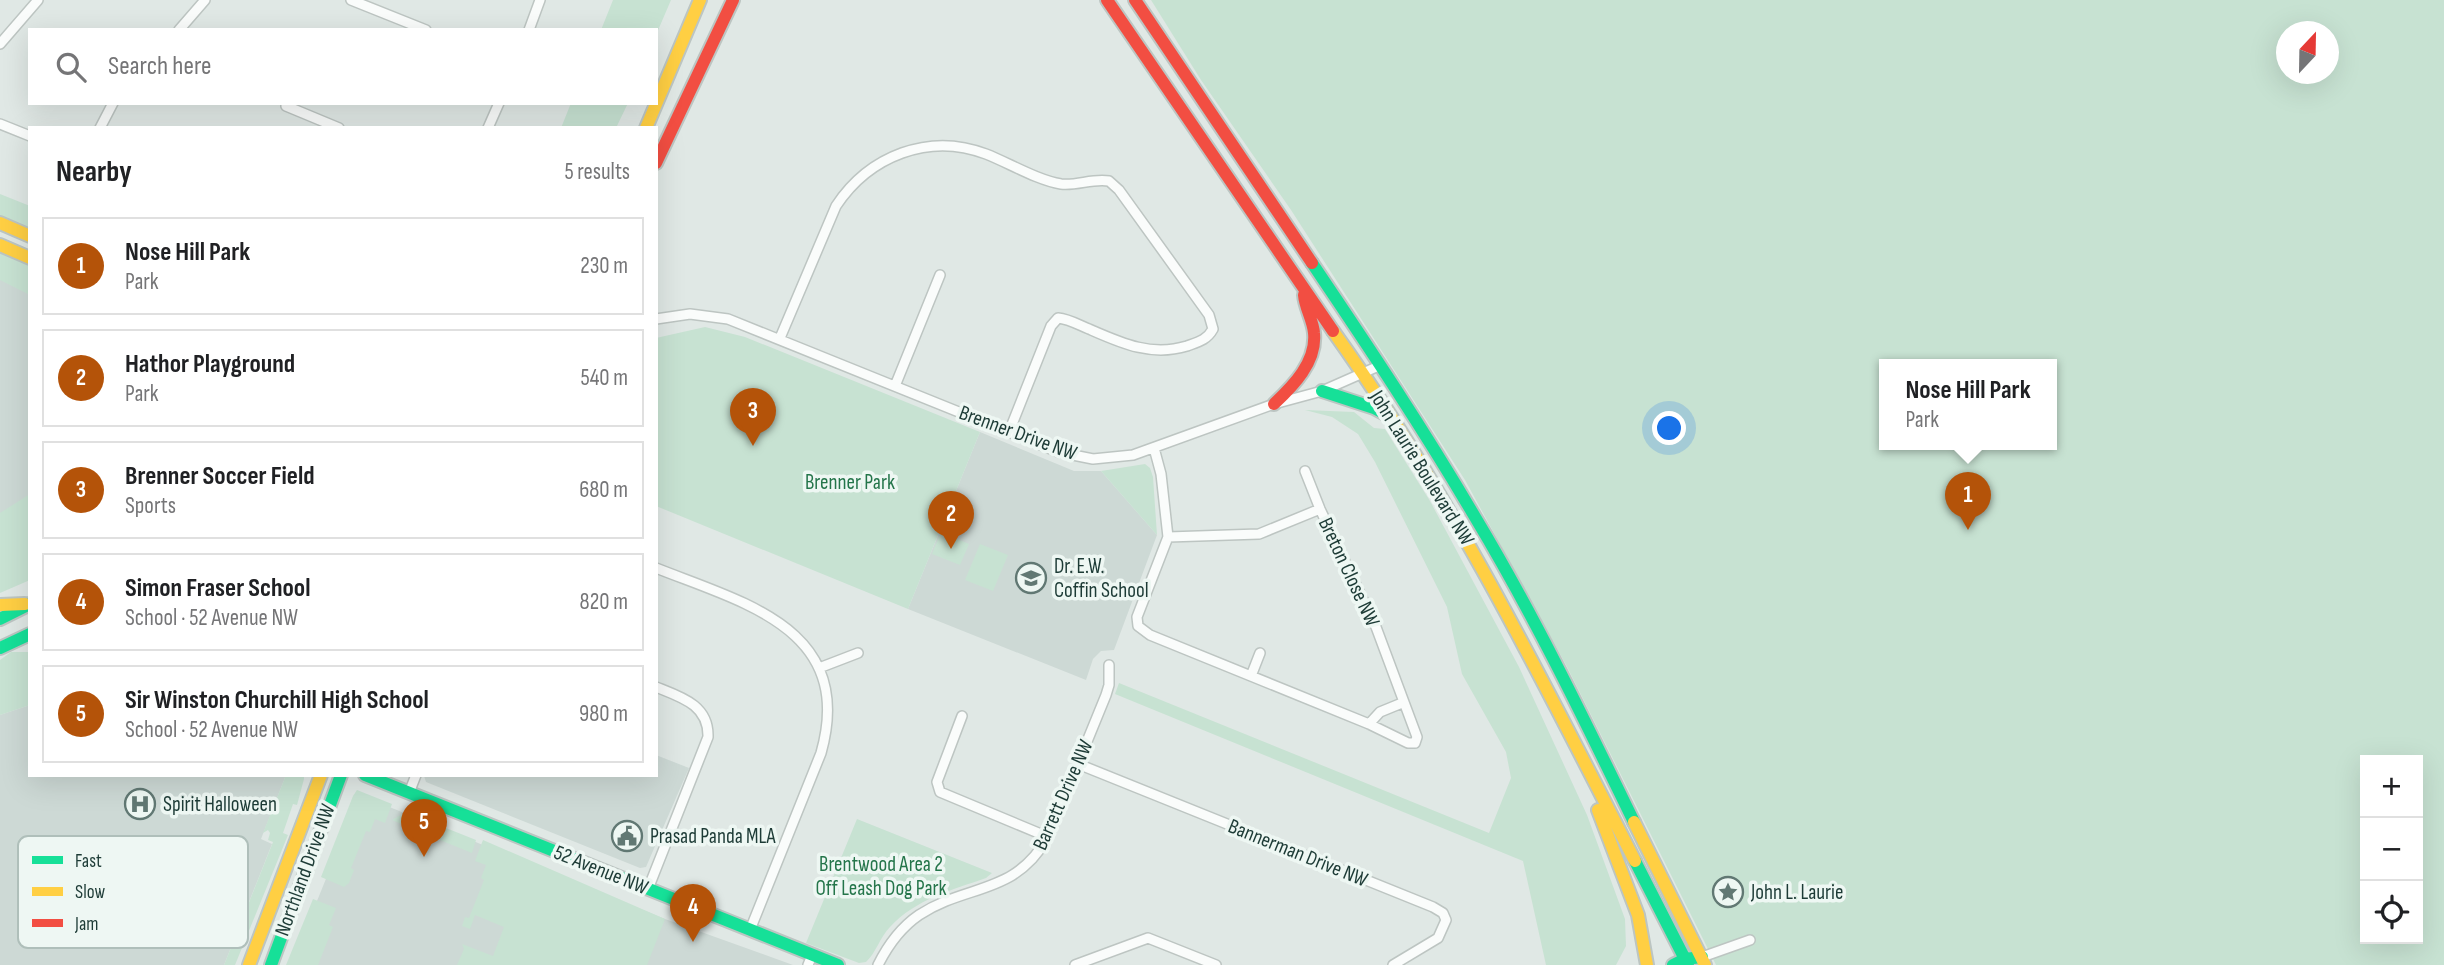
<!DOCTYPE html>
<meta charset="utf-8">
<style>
:root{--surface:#fff;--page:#f6f6f6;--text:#202124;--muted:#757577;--line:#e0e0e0;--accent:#b45309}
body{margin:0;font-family:"Sofia Sans Condensed",sans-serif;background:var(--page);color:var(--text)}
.controls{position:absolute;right:21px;bottom:21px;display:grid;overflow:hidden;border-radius:0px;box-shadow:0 7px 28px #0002}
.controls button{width:63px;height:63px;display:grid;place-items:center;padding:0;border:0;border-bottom:2px solid var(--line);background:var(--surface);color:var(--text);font:35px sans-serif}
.compass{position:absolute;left:2276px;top:21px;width:63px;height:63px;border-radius:50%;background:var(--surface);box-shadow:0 7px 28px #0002;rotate:22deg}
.you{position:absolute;left:1670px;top:429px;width:24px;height:24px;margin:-18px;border:5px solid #fff;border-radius:50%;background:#1a73e8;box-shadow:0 0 0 10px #1a73e833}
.badge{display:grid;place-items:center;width:46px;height:46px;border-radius:50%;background:var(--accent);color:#fff;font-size:23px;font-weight:700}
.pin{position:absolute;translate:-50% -58px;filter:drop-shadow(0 2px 4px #0008)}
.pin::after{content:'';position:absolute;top:37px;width:24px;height:21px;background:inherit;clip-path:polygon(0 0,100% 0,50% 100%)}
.popup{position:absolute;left:1879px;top:359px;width:178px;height:91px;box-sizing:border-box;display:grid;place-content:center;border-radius:0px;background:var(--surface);filter:drop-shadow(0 2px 5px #0005);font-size:23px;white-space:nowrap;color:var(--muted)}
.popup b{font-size:26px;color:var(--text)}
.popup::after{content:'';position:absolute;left:50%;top:100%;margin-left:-14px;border:14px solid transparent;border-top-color:var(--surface)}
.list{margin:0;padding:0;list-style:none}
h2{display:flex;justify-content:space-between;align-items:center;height:91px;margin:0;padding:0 28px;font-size:30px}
h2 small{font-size:23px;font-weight:400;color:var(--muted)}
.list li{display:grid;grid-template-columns:46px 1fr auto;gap:21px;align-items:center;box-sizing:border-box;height:98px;margin:0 14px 14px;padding:0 14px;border:2px solid var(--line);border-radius:0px}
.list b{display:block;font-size:26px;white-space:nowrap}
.list p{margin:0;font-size:23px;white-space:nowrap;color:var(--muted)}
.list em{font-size:23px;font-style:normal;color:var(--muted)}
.icon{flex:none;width:38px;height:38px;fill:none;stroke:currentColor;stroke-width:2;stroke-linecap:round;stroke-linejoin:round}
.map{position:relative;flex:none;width:2444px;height:965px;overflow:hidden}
.search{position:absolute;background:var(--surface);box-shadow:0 7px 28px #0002;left:28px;top:28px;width:630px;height:77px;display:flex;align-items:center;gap:18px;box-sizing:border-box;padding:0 24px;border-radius:0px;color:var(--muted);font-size:26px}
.panel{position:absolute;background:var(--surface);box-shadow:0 7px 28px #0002;left:28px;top:126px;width:630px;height:651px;border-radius:0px}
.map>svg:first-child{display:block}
.built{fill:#cdd9d5}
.green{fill:#c7e2d2;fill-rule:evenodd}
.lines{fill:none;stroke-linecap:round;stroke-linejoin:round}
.street-casing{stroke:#bdc5c2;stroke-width:12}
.fast-casing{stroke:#bcc5c2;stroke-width:16}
.slow-casing{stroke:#bcc5c2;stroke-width:16}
.jam-casing{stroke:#bcc5c2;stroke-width:16}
.street{stroke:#fafcfb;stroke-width:9}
.fast{stroke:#16e098;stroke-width:12}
.slow{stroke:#ffcf43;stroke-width:12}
.jam{stroke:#f24e42;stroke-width:12}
.labels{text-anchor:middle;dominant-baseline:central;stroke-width:7;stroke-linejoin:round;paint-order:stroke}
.street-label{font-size:21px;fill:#1d3b36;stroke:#eef7f3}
.park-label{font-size:21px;fill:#24754a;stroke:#eef7f3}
.poi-label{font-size:21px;fill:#1d3b36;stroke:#eef7f3;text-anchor:start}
.key{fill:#eef7f3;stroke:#afbfba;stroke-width:2}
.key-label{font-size:19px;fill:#1d3b36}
</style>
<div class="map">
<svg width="2444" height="965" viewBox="0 0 2444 965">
<rect width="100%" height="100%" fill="#e0e8e5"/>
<path class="built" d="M0 268 30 281V502L0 519Z
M980 432 1074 471H1101L1157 535 1114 650 1101 651 1093 659 1086 680 908 609Z
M30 705V775H286L261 839 272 844 224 965H0V715Z
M656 755 689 768 646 867 640 868 426 782 424 776 656 775Z
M360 795 665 919 793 965H291Z"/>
<path class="green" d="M613 0H671L656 35V30H601Z
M1151 0H2444V965H1716L1566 665 1465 480 1291 210 1201 80ZM2286 32H2328V74H2286ZM1884 364H2052V444H1884ZM2365 760H2418V939H2365Z
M571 103H628L616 128H561Z
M0 194 30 206V230L0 218Z
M0 251 30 263V295L0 280Z
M705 327 745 337 980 432 908 609 656 506V338Z
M1305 410 1354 412 1374 428 1385 429 1430 501 1519 667 1587 815 1625 919 1626 946 1616 965H1546L1523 861 1115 694 1119 683 1489 833 1511 778 1506 752 1462 674 1447 607 1375 462 1358 434 1332 417Z
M1145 464 1150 468 1153 477 1157 535 1101 471Z
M30 494V580L0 593V513Z
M941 532 969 544 960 565 932 554Z
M980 544 1008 555 993 591 965 580Z
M11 652H30V705L0 715V660Z
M286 775H304V779L297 805 293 804 283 833 288 835 235 965H224L273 842 268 840 270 833 268 830 263 833Z
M357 790 392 804 385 823 375 819 370 832 366 831 351 868 354 870 349 883 344 887 321 877 353 796Z
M406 812 431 822 427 835 392 820Z
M857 819 992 873 986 878C952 890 916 899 890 927 880 937 876 953 866 962L859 963 806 943Z
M441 826 476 840 472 853 435 838Z
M483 840 665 919 647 965H457L464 949 462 944 493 956 504 927 475 915 470 929 462 926 465 917 469 918 484 880 481 878 486 865 475 861Z
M313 899 336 908 329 925 333 927 318 965H286Z"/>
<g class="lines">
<g class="street-casing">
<path id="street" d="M351 0 426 30
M179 30 205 0
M529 30 540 0
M0 44 38 0
M286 106 339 128
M0 124 30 136
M100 128 113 103
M488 128 499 103
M656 319 690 314 728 319 1058 452 1093 459 1133 455 1274 404 1322 391 1381 365
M780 338 836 206C869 156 929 132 986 154 1009 163 1037 180 1061 184 1077 186 1093 178 1109 181L1119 190 1209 315 1213 329C1207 340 1198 342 1187 346 1151 357 1121 343 1089 329 1079 325 1069 319 1058 318L1051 326 1009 432
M895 386 940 275
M1154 448 1161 474 1168 537 1137 617 1138 626 1150 635 1369 724 1408 743H1415L1417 737 1376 627 1320 509 1305 471
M1168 537 1259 534 1320 509
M656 568C744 603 856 629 821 753L750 930
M819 668 858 653
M1251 676 1260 653
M962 716 937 782 940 792 1048 837
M1369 724 1380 712 1402 703
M1078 764 1433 907 1443 913 1446 920 1438 938 1393 965
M409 793 416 775
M648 889 708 737C709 705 681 697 656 687
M1702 957 1750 940
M808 965 812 955
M878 965C888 945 900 928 919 915 968 883 1014 896 1048 837L1106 695 1109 685V665
M1075 965 1148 938 1216 965"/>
</g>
<g class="fast-casing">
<path id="fast" d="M1312 263C1368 346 1424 430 1475 517 1534 615 1584 719 1634 822
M1322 391 1374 408 1389 416
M0 619 30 604
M0 648 30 634
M365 775 838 965
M1635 861 1688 965
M271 965 341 775
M1673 965 1685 959 1702 957"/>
</g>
<g class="slow-casing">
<path id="slow" d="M646 128 700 0
M0 223 30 236
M0 245 30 258
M1333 331C1452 497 1542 679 1635 861
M0 605 25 604
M1598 810 1638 915 1647 965
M1634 822 1705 965
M249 965 321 775"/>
</g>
<g class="jam-casing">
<path id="jam" d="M1107 0 1333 331
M1135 0 1312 263
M656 163 733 0
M1274 404C1293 386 1317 362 1314 333 1313 320 1305 308 1304 295"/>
</g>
<use href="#street" class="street"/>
<use href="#fast" class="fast"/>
<use href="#slow" class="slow"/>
<use href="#jam" class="jam"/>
</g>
<defs>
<g id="school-ring" transform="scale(1.575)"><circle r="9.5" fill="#eef7f3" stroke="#617873" stroke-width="1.5"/><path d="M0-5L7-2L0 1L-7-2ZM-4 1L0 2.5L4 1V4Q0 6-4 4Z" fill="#617873"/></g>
<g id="hospital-ring" transform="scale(1.575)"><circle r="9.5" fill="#eef7f3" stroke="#617873" stroke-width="1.5"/><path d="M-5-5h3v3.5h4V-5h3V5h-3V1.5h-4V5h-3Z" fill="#617873"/></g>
<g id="civic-ring" transform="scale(1.575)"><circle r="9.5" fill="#eef7f3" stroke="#617873" stroke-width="1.5"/><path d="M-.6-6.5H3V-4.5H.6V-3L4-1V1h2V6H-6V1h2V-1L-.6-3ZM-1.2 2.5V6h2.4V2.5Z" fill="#617873"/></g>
<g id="sight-ring" transform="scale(1.575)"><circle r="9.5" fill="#eef7f3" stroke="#617873" stroke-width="1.5"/><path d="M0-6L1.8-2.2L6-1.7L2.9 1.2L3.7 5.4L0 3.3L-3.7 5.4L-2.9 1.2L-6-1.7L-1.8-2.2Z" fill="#617873"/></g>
</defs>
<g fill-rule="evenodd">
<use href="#school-ring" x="1031" y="578"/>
<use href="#hospital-ring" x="140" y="804"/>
<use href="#civic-ring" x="627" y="836"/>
<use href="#sight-ring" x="1728" y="892"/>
</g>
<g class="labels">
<g class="street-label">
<text transform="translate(1018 433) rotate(20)">Brenner Drive NW</text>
<text transform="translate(1422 468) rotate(58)">John Laurie Boulevard NW</text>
<text transform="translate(1349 572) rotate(65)">Breton Close NW</text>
<text transform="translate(1063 795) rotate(-66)">Barrett Drive NW</text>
<text transform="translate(1298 853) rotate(22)">Bannerman Drive NW</text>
<text transform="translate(305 870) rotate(-70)">Northland Drive NW</text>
<text transform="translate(601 870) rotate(22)">52 Avenue NW</text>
</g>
<g class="park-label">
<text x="850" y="482">Brenner Park</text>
<text x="881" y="864">Brentwood Area 2<tspan x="881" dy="24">Off Leash Dog Park</tspan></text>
</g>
<g class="poi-label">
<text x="1054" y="566">Dr. E.W.<tspan x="1054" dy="24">Coffin School</tspan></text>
<text x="163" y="804">Spirit Halloween</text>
<text x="650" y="836">Prasad Panda MLA</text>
<text x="1751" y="892">John L. Laurie</text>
</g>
</g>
<rect x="18" y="836" width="230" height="112" rx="10" class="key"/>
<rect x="32" y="856" width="31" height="8" fill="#16e098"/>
<rect x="32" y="887" width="31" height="9" fill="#ffcf43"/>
<rect x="32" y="919" width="31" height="8" fill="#f24e42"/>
<g class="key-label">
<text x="75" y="867">Fast</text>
<text x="75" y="898">Slow</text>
<text x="75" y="930">Jam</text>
</g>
</svg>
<div class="controls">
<button>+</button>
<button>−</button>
<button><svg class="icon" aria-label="locate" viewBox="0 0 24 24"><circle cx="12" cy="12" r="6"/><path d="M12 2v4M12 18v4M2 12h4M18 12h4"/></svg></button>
</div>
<svg class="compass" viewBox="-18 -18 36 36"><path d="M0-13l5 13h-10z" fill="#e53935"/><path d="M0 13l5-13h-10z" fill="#757577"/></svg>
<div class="you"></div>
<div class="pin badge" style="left:1968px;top:530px">1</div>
<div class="popup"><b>Nose Hill Park</b>Park</div>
<div class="pin badge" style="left:951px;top:549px">2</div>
<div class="pin badge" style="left:753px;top:446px">3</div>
<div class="pin badge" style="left:693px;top:942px">4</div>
<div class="pin badge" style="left:424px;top:857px">5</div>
<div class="search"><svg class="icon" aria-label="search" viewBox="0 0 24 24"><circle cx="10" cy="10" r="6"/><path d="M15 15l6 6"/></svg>Search here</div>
<section class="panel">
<h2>Nearby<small>5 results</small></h2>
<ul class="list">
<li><span class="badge">1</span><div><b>Nose Hill Park</b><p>Park</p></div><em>230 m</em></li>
<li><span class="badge">2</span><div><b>Hathor Playground</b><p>Park</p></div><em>540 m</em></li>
<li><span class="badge">3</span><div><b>Brenner Soccer Field</b><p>Sports</p></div><em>680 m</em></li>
<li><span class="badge">4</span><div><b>Simon Fraser School</b><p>School · 52 Avenue NW</p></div><em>820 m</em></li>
<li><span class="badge">5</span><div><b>Sir Winston Churchill High School</b><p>School · 52 Avenue NW</p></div><em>980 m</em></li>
</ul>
</section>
</div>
